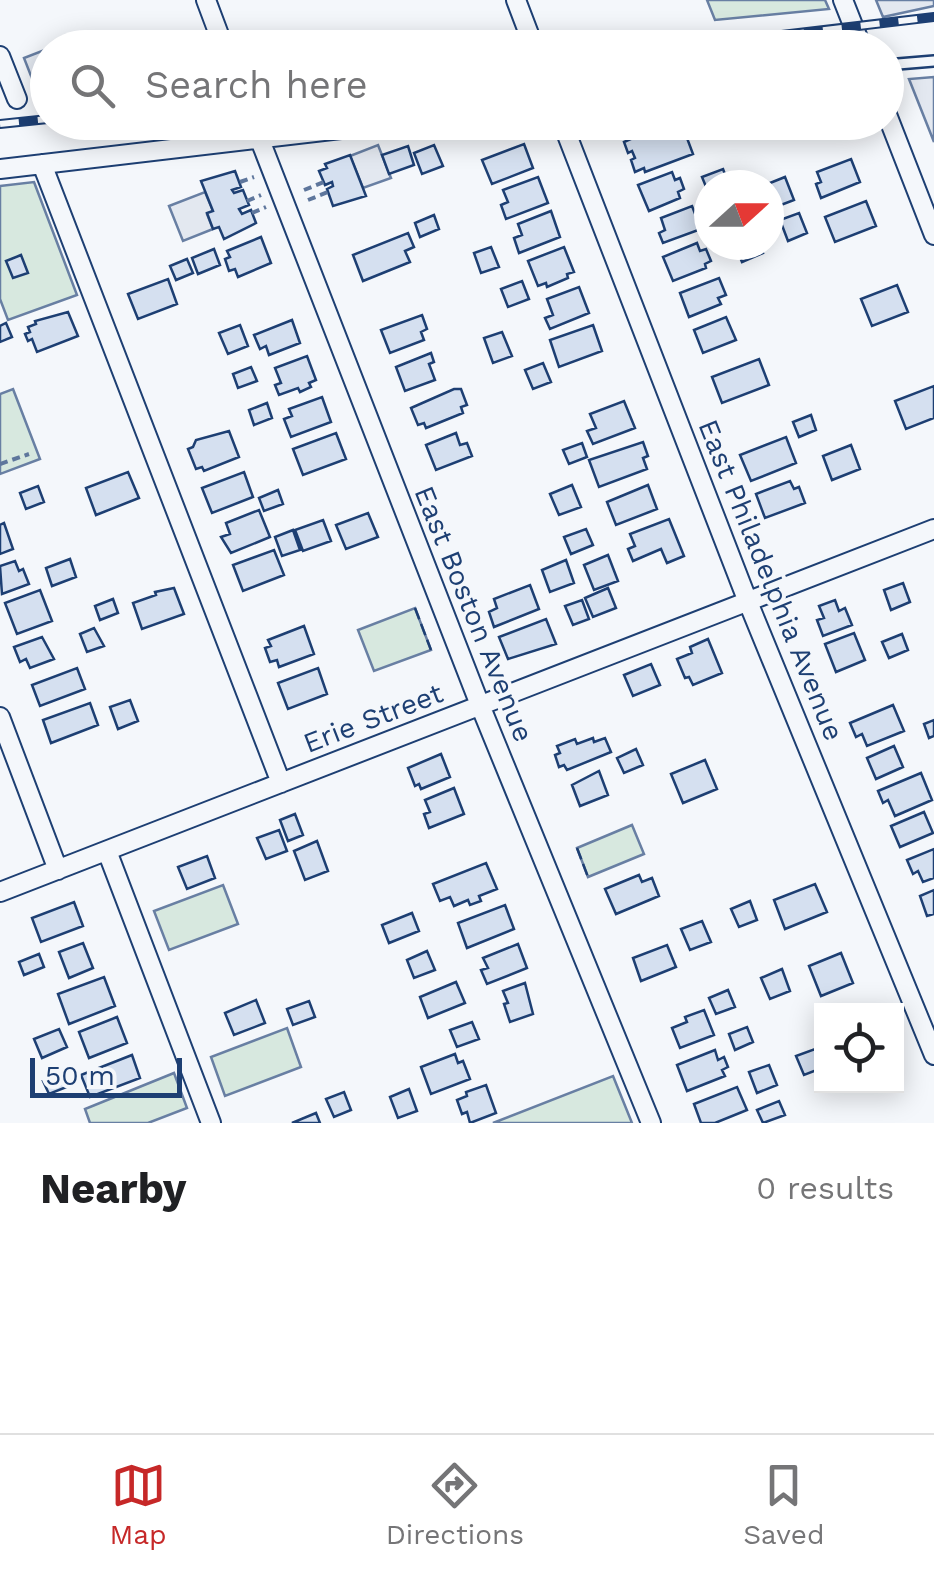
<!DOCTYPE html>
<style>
:root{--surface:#fff;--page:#f6f6f6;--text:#202124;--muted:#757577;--line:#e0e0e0;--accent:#c62828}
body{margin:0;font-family:"Work Sans",sans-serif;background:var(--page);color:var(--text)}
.controls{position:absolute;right:30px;bottom:30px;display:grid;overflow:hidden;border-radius:0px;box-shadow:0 5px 25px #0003}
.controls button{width:90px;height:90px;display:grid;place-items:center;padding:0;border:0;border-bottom:2px solid var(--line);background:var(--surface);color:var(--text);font:50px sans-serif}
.compass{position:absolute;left:694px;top:170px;width:90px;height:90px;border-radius:50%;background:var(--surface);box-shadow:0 5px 25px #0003;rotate:69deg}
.scale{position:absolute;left:30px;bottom:25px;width:152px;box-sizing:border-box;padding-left:10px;border:5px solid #1d3f73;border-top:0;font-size:28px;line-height:35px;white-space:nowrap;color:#1d3f73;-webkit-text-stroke:8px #f4f7fb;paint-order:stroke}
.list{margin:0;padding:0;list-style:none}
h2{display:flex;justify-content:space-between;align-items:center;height:130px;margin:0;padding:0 40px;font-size:42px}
h2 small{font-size:32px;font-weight:400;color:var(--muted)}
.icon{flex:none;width:55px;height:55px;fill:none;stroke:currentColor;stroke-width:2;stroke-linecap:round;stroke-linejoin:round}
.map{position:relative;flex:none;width:934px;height:1123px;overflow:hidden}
.search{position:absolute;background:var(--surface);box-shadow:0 5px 25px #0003;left:30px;right:30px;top:30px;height:110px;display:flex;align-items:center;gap:25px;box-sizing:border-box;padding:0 35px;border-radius:55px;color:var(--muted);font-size:38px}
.sheet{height:310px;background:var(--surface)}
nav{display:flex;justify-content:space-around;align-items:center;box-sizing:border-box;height:140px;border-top:2px solid var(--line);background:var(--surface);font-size:28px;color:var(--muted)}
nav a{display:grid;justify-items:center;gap:5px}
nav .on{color:var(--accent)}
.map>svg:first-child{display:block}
.green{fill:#d7e8df;stroke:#687fa3;stroke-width:2.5}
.parking{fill:#e3e8f0;stroke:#687fa3;stroke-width:2.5}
.building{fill:#d5e0f0;stroke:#1d3f73;stroke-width:2.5}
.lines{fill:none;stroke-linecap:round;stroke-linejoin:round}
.lane-casing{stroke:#1d3f73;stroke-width:14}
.street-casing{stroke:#1d3f73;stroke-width:22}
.path{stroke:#5e769c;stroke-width:4;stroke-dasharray:8 5;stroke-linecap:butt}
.lane{stroke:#f4f7fb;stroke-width:9}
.street{stroke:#f4f7fb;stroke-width:18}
.rail-casing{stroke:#1d3f73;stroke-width:10}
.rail{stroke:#f4f7fb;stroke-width:6;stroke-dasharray:19;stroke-linecap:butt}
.fence{stroke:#1d3f73;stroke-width:2.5;stroke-dasharray:12 5;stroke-linecap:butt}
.labels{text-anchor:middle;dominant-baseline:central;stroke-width:8;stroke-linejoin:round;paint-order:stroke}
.street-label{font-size:28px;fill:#1d3f73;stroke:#f4f7fb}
</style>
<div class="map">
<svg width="934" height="1123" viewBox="0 0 934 1123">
<rect width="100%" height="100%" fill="#f4f7fb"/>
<path class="green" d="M707 0H825L829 9 715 20Z
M34 182 77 295 8 320 0 299V186Z
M13 389 40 459 0 474V394Z
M415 608 431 650 374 671 358 630Z
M632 825 644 854 588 877 577 848Z
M223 885 238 924 169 950 154 911Z
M287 1028 301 1067 225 1096 211 1057Z
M174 1073 187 1108 148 1123H90L85 1109Z
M613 1076 632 1123H493Z"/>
<path class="parking" d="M876 0H934V6L883 17Z
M47 49V103L42 104 24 58Z
M934 77V142L909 79Z
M378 145 391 178 363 188 350 156Z
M205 192 213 211 207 214 213 229 183 241 169 206Z"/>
<path class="building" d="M664 122H681L693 154 645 172 644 168 635 172 631 160 635 158 632 151 628 153 624 142 633 138 632 135Z
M695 122H727L728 133 697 136Z
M524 144 533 168 492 184 482 160Z
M434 145 443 166 422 174 414 153Z
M408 146 414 165 389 174 382 155Z
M350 155 366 196 333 206 327 189 333 186 332 182 325 185 319 171 327 168 325 164Z
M851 159 860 182 821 198 816 184 821 182 817 172Z
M723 169 729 185H709V194L702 177Z
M235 171 241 187 232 190 234 193 243 190 249 205 239 209 242 214 251 210 256 223 224 239 219 227 213 229 207 213 213 211 201 181Z
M672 172 675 180 680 178 684 189 678 192 680 198 649 211 638 185Z
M538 177 548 203 506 219 501 205 508 202 503 190Z
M785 177 794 200 773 208 769 185H765Z
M866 201 876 226 835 242 825 217Z
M692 206 701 229 663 243 659 233 665 230 661 218Z
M551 211 560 237 519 253 514 238 522 235 518 224Z
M799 213 807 233 788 241 780 220Z
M434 215 439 229 420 237 415 223Z
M408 233 414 247 405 251 410 262 363 281 353 255Z
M261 237 271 263 238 277 235 269 229 271 225 259 230 257 227 251Z
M697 243 700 251 706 249 711 261 705 264 706 268 673 281 663 257Z
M735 245H760L763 253 742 262Z
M491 247 499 267 481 273 474 253Z
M564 247 574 272 567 274 568 278 547 287 546 283 538 286 528 261Z
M214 249 220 265 198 274 192 258Z
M21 255 28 273 13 278 6 261Z
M187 259 193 273 176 280 170 266Z
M719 278 726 295 718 298 721 304 689 317 680 293Z
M168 279 177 304 138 319 128 294Z
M522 281 529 299 508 307 501 289Z
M897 285 908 312 872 326 861 299Z
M579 287 589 313 550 329 545 318 553 315 547 299Z
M68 312 78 336 37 352 32 339 28 341 25 334 30 332 28 327 36 324 35 321Z
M422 315 427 329 421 332 424 340 390 353 381 330Z
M726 317 736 340 703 353 694 330Z
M292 320 300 343 269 355 266 346 260 349 254 335Z
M6 323 12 337 0 342V326Z
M240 325 248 346 228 354 219 333Z
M593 325 602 351 559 367 550 340Z
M502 332 512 356 493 363 484 338Z
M431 353 434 362 429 364 435 380 405 391 396 367Z
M307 356 316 380 309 383 311 387 300 392 298 388 279 395 275 385 281 383 275 368Z
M759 359 769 385 722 403 712 377Z
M543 363 551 382 533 389 525 370Z
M251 367 257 381 238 388 233 374Z
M934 386V418L906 429 895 401Z
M454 389H461L467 405 461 407 463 413 426 428 424 423 418 425 411 408Z
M322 397 331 422 291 437 284 419 292 416 289 409Z
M624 401 635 428 593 444 587 431 596 428 590 414Z
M267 403 272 418 254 425 249 410Z
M811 415 816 430 799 437 793 422Z
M229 431 239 457 204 471 202 467 196 469 188 449 193 447 196 440Z
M336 433 346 459 303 475 293 449Z
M456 433 460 445 467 443 472 456 436 470 426 445Z
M786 437 796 463 751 481 740 455Z
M643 442 648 456 643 458 647 469 599 487 589 460Z
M582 443 587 457 569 464 563 450Z
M851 445 860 469 832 480 823 456Z
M128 472 139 498 96 515 86 488Z
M244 472 253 497 212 513 202 488Z
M790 481 794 489 799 487 805 503 765 518 756 494Z
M572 485 581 507 559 515 550 494Z
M648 485 657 509 616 525 607 502Z
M38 486 44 502 26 509 20 493Z
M278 490 283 504 264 511 259 498Z
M259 510 270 537 231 553 221 537 230 534 226 523Z
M368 513 378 537 346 549 336 525Z
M669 519 684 556 667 563 661 549 633 561 628 549 635 546 630 534Z
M323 520 331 541 303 551 295 530Z
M4 523 13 549 0 554V525Z
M586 529 593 545 571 554 564 537Z
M293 530 300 550 282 556 275 537Z
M274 550 284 575 243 591 233 565Z
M608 555 618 581 594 590 584 565Z
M70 559 76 577 52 586 46 568Z
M566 560 574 583 550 592 542 570Z
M15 561 19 571 23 569 29 584 2 594 0 566Z
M903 583 910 602 891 610 884 590Z
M530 585 539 609 494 627 489 612 497 608 494 599Z
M174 588 184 614 142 629 133 603 156 595 155 592Z
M608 588 616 608 593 617 585 598Z
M40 590 52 621 17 634 5 603Z
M113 599 118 613 100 620 95 606Z
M582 600 589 619 573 625 565 606Z
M835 600 839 611 845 608 852 625 823 636 817 620 824 618 819 606Z
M546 619 556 644 508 659 499 637Z
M304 626 314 654 279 667 277 660 270 662 265 648 271 646 268 640Z
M94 628 104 646 87 652 80 634Z
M854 633 865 660 836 672 825 644Z
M902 634 908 650 889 658 882 642Z
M42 637 54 659 30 668 26 659 20 662 14 647Z
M708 639 722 673 693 685 689 677 685 678 677 659 692 653 690 647Z
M651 664 660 685 633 696 624 675Z
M77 668 85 689 40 706 32 685Z
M318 668 327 694 288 709 278 683Z
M130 700 138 721 118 729 110 707Z
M90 703 98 725 51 743 43 720Z
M893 705 904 731 867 746 862 734 856 737 850 723Z
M934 720V736L929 738 924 724Z
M593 738 594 742 605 738 611 752 567 770 564 765 559 767 555 755 560 753 557 746 575 739 577 744Z
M894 746 903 767 876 779 867 758Z
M636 749 643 765 624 773 617 758Z
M441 754 450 777 421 789 419 784 415 786 408 768Z
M705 760 717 789 683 803 671 774Z
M599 771 608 795 580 806 572 785Z
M921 773 932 800 895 816 888 800 883 803 878 791Z
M454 788 464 814 429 828 424 814 430 812 425 800Z
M924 812 933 833 900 847 891 826Z
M295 814 303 835 288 841 280 820Z
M279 830 287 851 266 859 257 838Z
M317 841 328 871 305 880 294 851Z
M934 849V878L923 882 918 871 913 874 907 860Z
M207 856 215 878 187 889 178 867Z
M486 863 497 889 479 896 481 901 470 905 468 900 454 906 450 897 440 901 433 884Z
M639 875 642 882 652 878 659 896 616 914 605 889Z
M815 884 827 912 785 929 774 900Z
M934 890V914L927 916 920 896Z
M750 901 757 920 739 927 731 909Z
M74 902 83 926 41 942 32 918Z
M505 905 514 929 467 948 458 923Z
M412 913 419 931 389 943 382 925Z
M702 921 711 942 690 950 681 929Z
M83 943 93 968 69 978 59 952Z
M518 944 527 968 487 984 481 970 488 968 483 958Z
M667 945 676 967 641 981 633 958Z
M427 951 435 970 414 978 407 960Z
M841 953 853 983 821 996 809 966Z
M39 954 44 967 24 975 19 962Z
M782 969 790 991 770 999 761 978Z
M104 977 115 1006 69 1024 58 994Z
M456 982 465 1003 428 1018 420 997Z
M525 983 533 1014 510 1022 504 1004 508 1003 503 991Z
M728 990 735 1007 716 1014 709 998Z
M256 1000 265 1023 234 1035 225 1013Z
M309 1001 315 1017 293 1025 287 1009Z
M704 1010 714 1035 680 1048 672 1028 687 1022 685 1017Z
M117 1017 127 1043 89 1058 79 1032Z
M472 1022 479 1039 457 1047 450 1030Z
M747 1027 753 1042 735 1050 729 1034Z
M59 1029 67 1047 42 1058 34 1039Z
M815 1049 822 1068 804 1075 796 1056Z
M715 1050 718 1060 724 1057 728 1067 722 1070 725 1076 687 1091 677 1065Z
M455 1054 458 1063 463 1061 470 1079 431 1094 421 1067Z
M132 1055 140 1078 90 1097 81 1075Z
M769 1065 777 1085 757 1093 749 1072Z
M64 1074 69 1086 49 1094 43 1081Z
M486 1085 496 1113 470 1123 467 1112 462 1114 457 1100 467 1096 466 1092Z
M737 1087 747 1110 715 1123H701L694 1104Z
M409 1089 417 1111 398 1118 390 1097Z
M344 1092 351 1110 334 1117 326 1099Z
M779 1101 785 1115 763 1123 757 1110Z
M316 1113 320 1123H292Z"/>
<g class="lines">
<g class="lane-casing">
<path id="lane" d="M886 65 934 61"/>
</g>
<g class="street-casing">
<path id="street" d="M206 0 224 48
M516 0 532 42
M843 0 862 48
M0 56 17 99
M886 112 934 235
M253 122 480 705 651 1123
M562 122 748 602 934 1055
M42 164 281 783
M0 169 401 122
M0 717 58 870
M107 851 211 1123
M0 892 934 529"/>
</g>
<path class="path" d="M240 182 254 177
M304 190 324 182
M308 200 328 192
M247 201 261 195
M252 213 266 207
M0 464 29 454"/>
<use href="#lane" class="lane"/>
<use href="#street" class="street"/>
<g class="rail-casing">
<path id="rail" d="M672 48 934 17
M0 124 48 119"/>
</g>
<use href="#rail" class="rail"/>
<path class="fence" d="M415 608 431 650
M577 848 588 877"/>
</g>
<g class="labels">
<g class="street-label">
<text transform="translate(771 580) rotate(68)">East Philadelphia Avenue</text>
<text transform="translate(474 614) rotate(68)">East Boston Avenue</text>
<text transform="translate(373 718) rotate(-21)">Erie Street</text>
</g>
</g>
</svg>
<div class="controls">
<button><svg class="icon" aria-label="locate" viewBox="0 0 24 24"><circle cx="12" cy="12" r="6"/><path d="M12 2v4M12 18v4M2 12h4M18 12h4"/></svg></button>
</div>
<svg class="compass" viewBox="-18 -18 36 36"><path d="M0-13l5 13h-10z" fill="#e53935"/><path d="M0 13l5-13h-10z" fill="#757577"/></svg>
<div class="scale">50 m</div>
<div class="search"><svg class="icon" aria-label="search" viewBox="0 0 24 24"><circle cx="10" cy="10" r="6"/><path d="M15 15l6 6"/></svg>Search here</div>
</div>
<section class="sheet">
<h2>Nearby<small>0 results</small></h2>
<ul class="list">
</ul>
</section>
<nav>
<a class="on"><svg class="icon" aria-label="map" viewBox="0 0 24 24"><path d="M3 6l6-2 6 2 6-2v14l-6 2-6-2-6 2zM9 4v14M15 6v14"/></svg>Map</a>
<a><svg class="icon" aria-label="directions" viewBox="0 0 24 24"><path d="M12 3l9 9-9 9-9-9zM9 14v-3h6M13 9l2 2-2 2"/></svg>Directions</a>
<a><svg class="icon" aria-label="saved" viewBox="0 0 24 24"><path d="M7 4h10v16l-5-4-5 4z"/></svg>Saved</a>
</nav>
